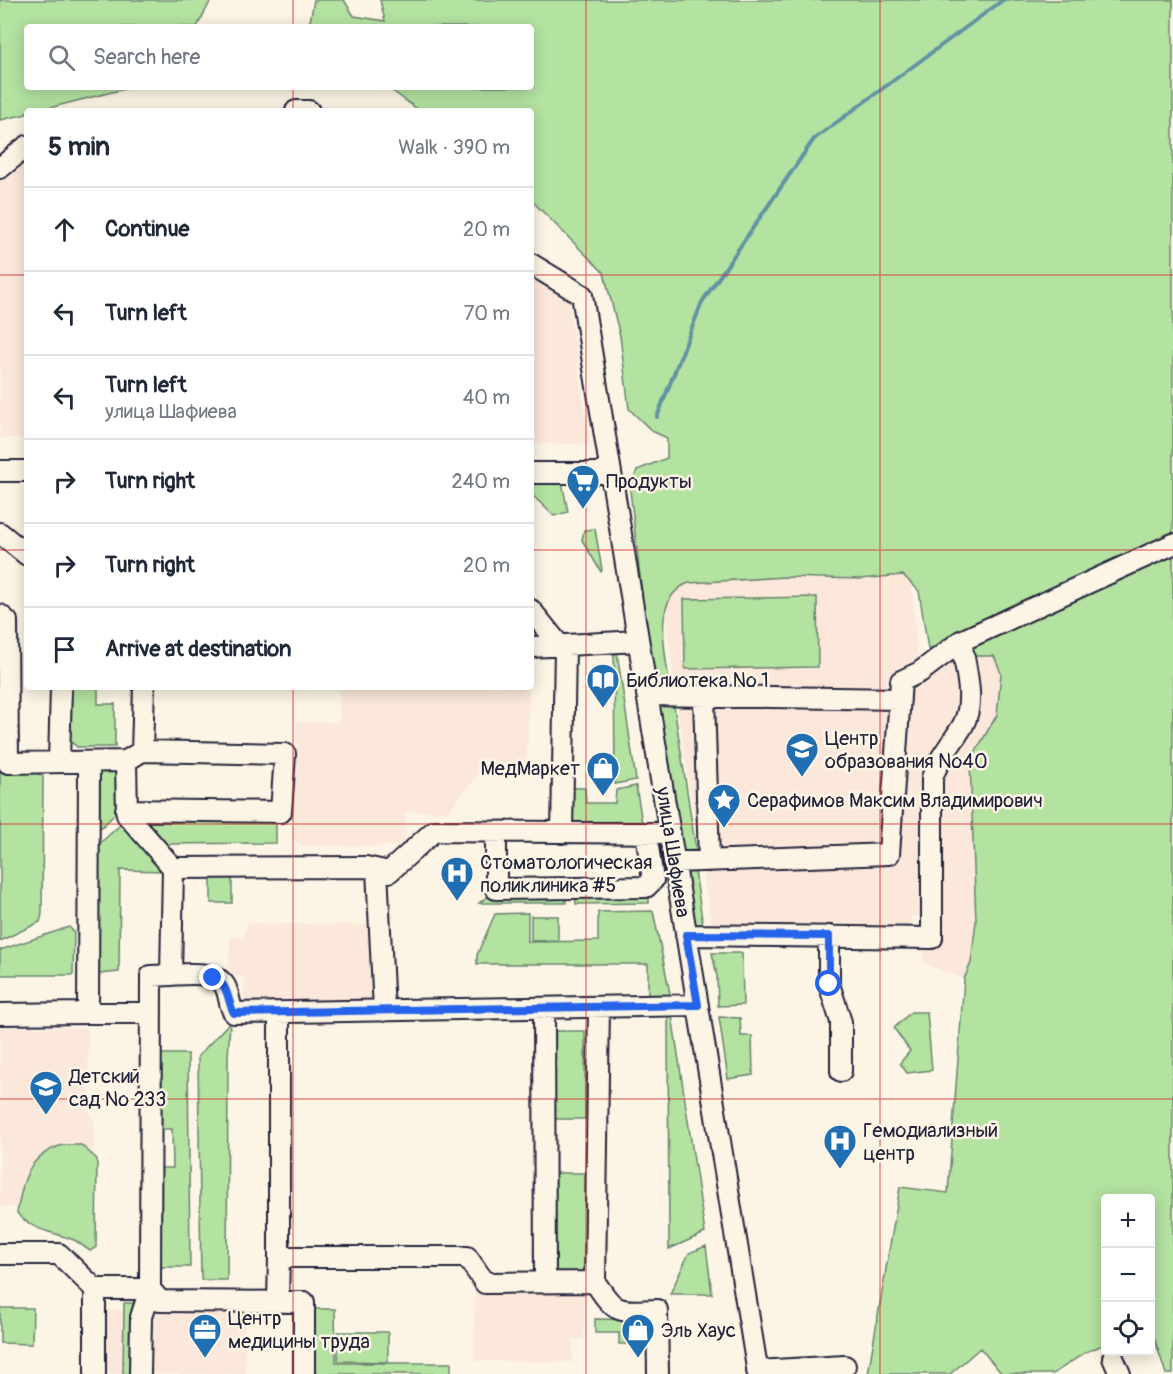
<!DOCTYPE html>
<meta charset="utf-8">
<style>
:root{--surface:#fff;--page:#f6f6f7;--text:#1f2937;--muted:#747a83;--line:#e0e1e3}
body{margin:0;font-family:Pangolin,sans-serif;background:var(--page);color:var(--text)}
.controls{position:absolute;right:18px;bottom:18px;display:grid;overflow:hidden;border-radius:6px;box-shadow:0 3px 15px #0003}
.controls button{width:54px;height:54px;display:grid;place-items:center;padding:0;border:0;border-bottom:2px solid var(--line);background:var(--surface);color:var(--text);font:30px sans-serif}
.stop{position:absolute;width:18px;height:18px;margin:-14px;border:4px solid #2563eb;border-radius:50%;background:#fff}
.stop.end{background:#2563eb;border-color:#fff;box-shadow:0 2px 6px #0008}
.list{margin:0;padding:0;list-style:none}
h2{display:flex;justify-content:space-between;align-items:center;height:78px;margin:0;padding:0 24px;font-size:26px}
h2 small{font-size:20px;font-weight:400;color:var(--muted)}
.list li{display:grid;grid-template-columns:39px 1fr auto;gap:18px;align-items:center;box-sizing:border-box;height:84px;padding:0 24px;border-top:2px solid var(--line)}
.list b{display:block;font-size:22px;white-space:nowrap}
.list p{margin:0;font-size:20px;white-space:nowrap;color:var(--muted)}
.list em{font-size:20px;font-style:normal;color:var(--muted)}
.icon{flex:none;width:33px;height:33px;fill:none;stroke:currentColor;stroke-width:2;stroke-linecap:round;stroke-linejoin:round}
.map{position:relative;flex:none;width:1173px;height:1374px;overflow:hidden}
.search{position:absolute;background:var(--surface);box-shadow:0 3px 15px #0003;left:24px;top:24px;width:510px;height:66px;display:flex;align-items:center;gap:15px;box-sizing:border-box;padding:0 21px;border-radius:6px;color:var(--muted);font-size:22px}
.panel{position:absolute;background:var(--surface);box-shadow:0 3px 15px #0003;left:24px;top:108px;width:510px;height:582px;border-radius:6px}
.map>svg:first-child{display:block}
.built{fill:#fbe8db}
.green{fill:#b3e2a1;stroke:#6a826e;stroke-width:1.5}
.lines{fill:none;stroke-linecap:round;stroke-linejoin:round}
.stream{stroke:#6293a2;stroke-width:4}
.minor-casing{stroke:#22223b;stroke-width:24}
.minor{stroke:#fcf5e5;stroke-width:20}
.route{stroke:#2563eb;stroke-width:8}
.grid{fill:none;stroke:#d62828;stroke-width:1.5;stroke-opacity:0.55}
.labels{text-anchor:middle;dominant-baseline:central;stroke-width:5;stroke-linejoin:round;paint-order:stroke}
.poi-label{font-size:20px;fill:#22223b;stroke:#fcf5e5;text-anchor:start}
.street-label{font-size:20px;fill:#22223b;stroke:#fcf5e5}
</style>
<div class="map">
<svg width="1173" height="1374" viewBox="0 0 1173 1374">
<rect width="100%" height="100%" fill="#fcf5e5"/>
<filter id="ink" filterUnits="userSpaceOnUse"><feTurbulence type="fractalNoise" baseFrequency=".0167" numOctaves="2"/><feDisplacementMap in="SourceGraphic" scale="12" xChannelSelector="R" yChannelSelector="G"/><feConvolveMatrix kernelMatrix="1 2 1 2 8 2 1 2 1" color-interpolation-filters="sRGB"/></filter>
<g filter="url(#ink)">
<path class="built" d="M27 143V438H0V163Z
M531 261 567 293 590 444H531Z
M660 564 910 568 920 683 963 656H994L1001 673 997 715 970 761 976 921 971 963 964 979 923 963 925 918 911 916V928H712L675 696Z
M339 687H529L527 765H514L513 775 479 774 448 812 406 811 405 846H300L292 839V753L297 748V722H339Z
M247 923 370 925 375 1004 244 1003V977L228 976 230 937H244Z
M0 1027 88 1028 89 1111 94 1121V1207H0Z
M475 1290 585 1292 584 1340H573V1362L474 1361Z
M245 1309 246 1374H101L100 1310Z"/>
<path class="green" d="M0 0H211L197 27H27V87H132L37 111H27V114L0 120Z
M314 0H344L354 16 385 21 380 0H1173V1374H1166L1151 1328 1150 1198H1106L1105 1344 1086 1352 1053 1374H1002L980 1348 950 1374H868L900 1187 948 1193 964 979 971 963 976 921 970 761 997 715 1001 673 994 656H963L928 649 919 591 903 575 860 579 785 577 689 583C649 597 667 658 670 690L653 688 630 490 637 470 667 458V438L652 431 629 409 620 336 604 273 531 200V111H420L387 87H531V27H309Z
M562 482 568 512 554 516 531 494V483Z
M595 529 602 570 601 572 582 540 584 530Z
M817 597 818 667 685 669 684 599Z
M616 646 636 780 615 784 614 653 569 654Z
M68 687H98V704H115V747H77L67 738Z
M673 700 696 850 680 852 654 701Z
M120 766 119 810 92 837 93 767Z
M0 772 38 773 43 777 42 914 40 922 0 941Z
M636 786 643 829 568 830 567 788H585L586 803H615L616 790Z
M146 820H276V843L167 844Z
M121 824H126L166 871 120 870 119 972 99 974 95 970 98 845Z
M211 871H232V903H211Z
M695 871 703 926H692L684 874Z
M492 894 566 895V903H479Z
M649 894V903L576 904 575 895Z
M653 911 671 998H648V964H477V955L495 914 528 913V942L598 941V912Z
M531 916H558V940L531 941Z
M69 927 74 932 73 975H0V950Z
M712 953H742L743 1005 718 1006 717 976Z
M911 1012H927L932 1070 907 1073 900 1063 910 1051 894 1028Z
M668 1015H672L705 1233 669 1249Z
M719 1017 740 1018 741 1036H752L753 1075 728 1079Z
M230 1022 228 1057 227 1280H201L198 1056Z
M552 1031H585V1119H552Z
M157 1054H188L190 1267H161L159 1168H173L172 1129H158Z
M63 1145H81L97 1159 96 1247 90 1251C85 1248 80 1243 74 1240 54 1232 32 1231 17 1213 23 1181 27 1155 63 1145Z
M550 1173H586L587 1272H551Z
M706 1246 712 1294H670L689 1253Z
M124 1303H139L138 1374H123Z
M0 1308H33L32 1344 0 1343Z
M312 1309H335L336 1363H451V1374H312Z
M595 1319 647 1320V1344H619V1333H595Z
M338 1332H388V1362L338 1361Z"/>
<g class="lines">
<path class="stream" d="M657 417 702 302 814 139 1003 0"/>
<g class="minor-casing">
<path id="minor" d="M296 111H309
M0 168 27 146
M531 264 582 295 758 1374
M0 471H27
M531 473H611
M0 533 27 555
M531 610 560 646
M0 615 7 621 8 763 126 761
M531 647 638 641
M144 687 142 751 126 761 127 815 173 868 171 975C187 974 221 969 227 991 230 999 229 1005 234 1013L698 1005
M647 695 900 699
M704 697 709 861
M59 762 61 687
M126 810 281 812 285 754 142 751
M496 832V889L646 887 653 880 646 833
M562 833 565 646
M674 862 889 854 901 681 920 672 961 641 1173 544
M173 868 366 867 389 872 434 831 670 833
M377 870 384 1011
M686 935 932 938V778C939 757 952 744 963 725 976 701 965 667 961 641
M829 936V984L841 1022V1071
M599 1007 595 1282C617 1316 618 1311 657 1310L658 1374
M544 1008 545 1282
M88 1013H151
M279 1013V1257H467L485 1283 595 1282
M0 1014 88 1013 89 762
M0 1254H59L95 1289
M150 1289 160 1301 304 1302V1374
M278 1302 279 1257
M1113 1358 1120 1374
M757 1371 845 1366
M95 1374V1289H150L151 976 171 975
M140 1374 141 1317 150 1289"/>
</g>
<use href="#minor" class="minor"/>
</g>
</g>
<g class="lines" filter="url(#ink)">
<path class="route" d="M213 978C229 983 227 1001 234 1013L698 1005 686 935 829 936V984"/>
</g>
<path class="grid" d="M293 0V27M586 0V1374M880 0V1374M293 87V111M0 275H27M531 275H1173M0 550H27M531 550H1173M293 687V1374M0 824H1173M0 1099H1173"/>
<defs>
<g id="supermarket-pin" transform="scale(1.725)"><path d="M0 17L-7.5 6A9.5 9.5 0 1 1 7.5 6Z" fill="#1f6fb2" stroke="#fcf5e5"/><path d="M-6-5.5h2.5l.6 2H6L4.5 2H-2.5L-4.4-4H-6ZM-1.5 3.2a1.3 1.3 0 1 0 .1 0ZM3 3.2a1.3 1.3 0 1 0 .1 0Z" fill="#fff"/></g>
<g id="library-pin" transform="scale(1.725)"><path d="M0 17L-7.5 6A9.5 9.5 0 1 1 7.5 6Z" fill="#1f6fb2" stroke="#fcf5e5"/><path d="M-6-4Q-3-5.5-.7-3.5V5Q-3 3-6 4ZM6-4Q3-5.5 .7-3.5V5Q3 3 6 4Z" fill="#fff"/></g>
<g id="school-pin" transform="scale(1.725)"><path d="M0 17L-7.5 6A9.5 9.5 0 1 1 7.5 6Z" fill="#1f6fb2" stroke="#fcf5e5"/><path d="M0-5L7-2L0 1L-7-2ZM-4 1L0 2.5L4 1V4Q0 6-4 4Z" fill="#fff"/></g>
<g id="shop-pin" transform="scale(1.725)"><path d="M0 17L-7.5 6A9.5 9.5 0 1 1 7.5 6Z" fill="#1f6fb2" stroke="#fcf5e5"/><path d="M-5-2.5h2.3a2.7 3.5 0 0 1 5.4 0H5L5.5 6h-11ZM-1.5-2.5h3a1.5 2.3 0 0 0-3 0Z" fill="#fff"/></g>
<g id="sight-pin" transform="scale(1.725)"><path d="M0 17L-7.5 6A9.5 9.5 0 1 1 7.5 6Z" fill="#1f6fb2" stroke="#fcf5e5"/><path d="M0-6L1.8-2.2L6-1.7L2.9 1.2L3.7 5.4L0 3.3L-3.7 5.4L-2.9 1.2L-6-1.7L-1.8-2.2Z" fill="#fff"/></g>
<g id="hospital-pin" transform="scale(1.725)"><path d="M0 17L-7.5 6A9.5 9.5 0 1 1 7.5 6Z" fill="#1f6fb2" stroke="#fcf5e5"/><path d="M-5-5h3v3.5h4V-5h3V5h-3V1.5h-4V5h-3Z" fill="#fff"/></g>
<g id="office-pin" transform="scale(1.725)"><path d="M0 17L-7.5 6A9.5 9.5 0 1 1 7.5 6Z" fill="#1f6fb2" stroke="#fcf5e5"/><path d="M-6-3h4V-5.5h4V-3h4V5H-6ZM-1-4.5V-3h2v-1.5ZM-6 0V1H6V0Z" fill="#fff"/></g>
</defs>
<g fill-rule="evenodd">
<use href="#supermarket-pin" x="583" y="481"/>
<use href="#library-pin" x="603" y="680"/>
<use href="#school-pin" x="802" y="749"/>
<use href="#shop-pin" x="603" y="768"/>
<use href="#sight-pin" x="724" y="800"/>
<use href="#hospital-pin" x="457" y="873"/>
<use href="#school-pin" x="46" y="1087"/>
<use href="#hospital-pin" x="840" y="1141"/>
<use href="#office-pin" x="205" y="1330"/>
<use href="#shop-pin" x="638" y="1330"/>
</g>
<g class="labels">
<g class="poi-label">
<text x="606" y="481">Продукты</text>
<text x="626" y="680">Библиотека № 1</text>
<text x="825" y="738">Центр<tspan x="825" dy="23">образования №40</tspan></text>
<text x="580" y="768" text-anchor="end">МедМаркет</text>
<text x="747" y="800">Серафимов Максим Владимирович</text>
<text x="480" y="862">Стоматологическая<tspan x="480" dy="23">поликлиника #5</tspan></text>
<text x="69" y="1076">Детский<tspan x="69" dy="23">сад № 233</tspan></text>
<text x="863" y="1130">Гемодиализный<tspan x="863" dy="23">центр</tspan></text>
<text x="228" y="1318">Центр<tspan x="228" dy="23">медицины труда</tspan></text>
<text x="661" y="1330">Эль Хаус</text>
</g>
<g class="street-label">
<text transform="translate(673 852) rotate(81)">улица Шафиева</text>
</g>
</g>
</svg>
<div class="controls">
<button>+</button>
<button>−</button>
<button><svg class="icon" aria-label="locate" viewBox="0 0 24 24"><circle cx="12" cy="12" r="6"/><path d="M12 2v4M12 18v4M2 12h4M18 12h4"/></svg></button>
</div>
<div class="stop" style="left:829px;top:984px"></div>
<div class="stop end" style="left:213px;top:978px"></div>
<div class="search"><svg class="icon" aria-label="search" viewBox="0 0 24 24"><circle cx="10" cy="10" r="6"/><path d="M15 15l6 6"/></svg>Search here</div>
<section class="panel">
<h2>5 min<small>Walk · 390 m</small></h2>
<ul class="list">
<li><svg class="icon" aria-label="ahead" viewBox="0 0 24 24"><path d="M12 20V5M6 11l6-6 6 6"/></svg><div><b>Continue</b></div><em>20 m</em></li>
<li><svg class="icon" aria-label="left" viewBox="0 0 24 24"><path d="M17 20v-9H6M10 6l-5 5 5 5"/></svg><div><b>Turn left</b></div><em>70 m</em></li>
<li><svg class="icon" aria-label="left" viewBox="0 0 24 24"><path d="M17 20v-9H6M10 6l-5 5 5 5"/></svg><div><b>Turn left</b><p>улица Шафиева</p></div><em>40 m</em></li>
<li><svg class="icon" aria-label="right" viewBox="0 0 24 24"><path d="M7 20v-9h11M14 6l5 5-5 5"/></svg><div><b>Turn right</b></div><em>240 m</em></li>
<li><svg class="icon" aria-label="right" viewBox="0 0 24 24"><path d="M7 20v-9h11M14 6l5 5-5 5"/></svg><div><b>Turn right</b></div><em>20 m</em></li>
<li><svg class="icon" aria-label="arrive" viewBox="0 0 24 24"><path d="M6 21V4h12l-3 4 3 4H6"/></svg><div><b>Arrive at destination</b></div></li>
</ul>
</section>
</div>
